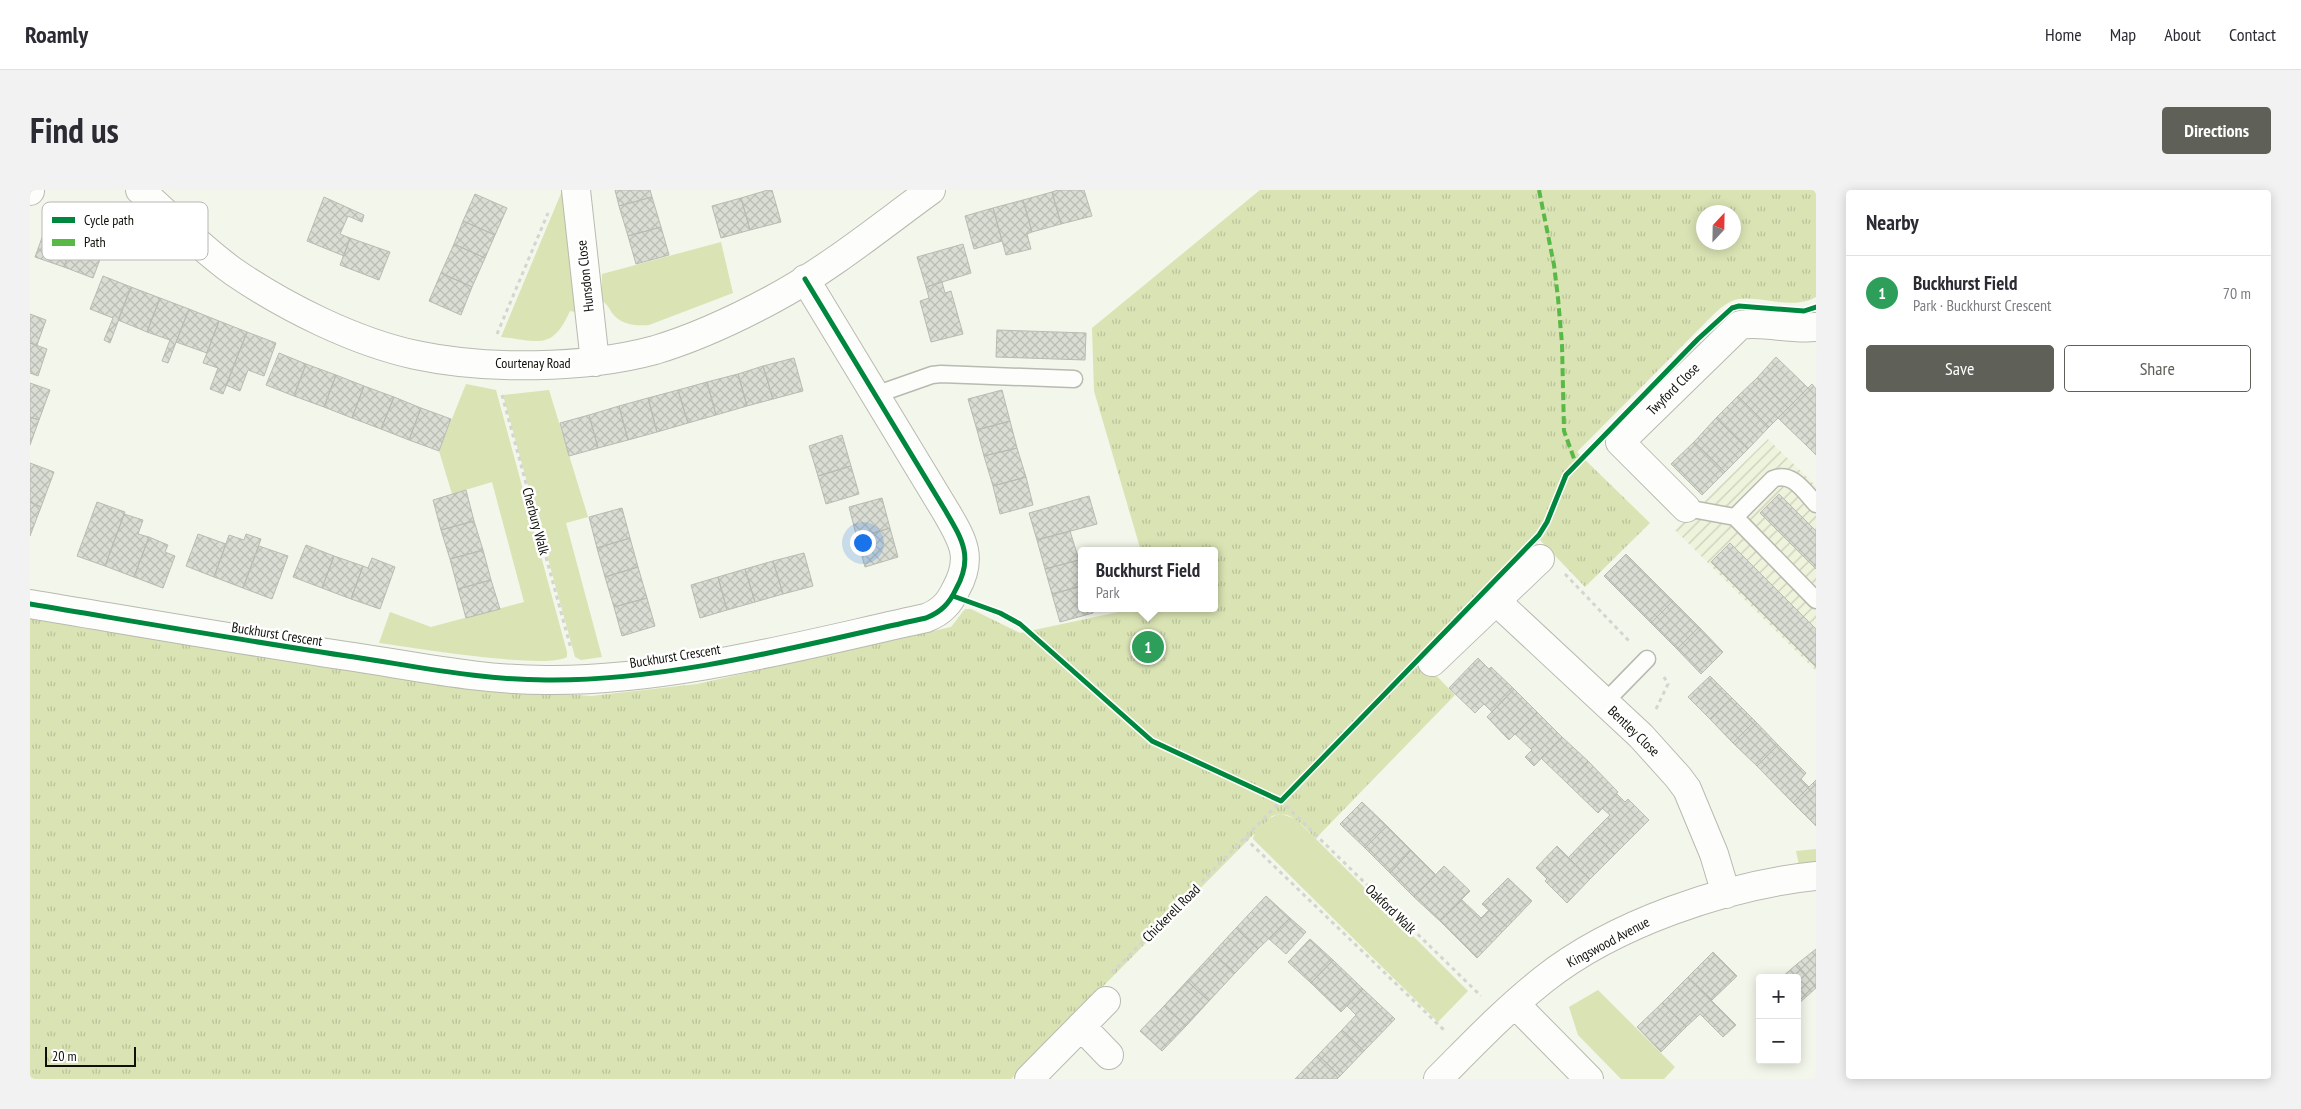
<!DOCTYPE html>
<meta charset="utf-8">
<style>
:root{--surface:#fff;--page:#f2f2f3;--text:#2b2b33;--muted:#7c7c81;--line:#e1e1e2;--accent:#5f6158}
body{margin:0;font-family:"PT Sans Narrow",sans-serif;background:var(--page);color:var(--text)}
.controls{position:absolute;right:15px;bottom:15px;display:grid;overflow:hidden;border-radius:5px;box-shadow:0 2px 12px #0003}
.controls button{width:45px;height:45px;display:grid;place-items:center;padding:0;border:0;border-bottom:1px solid var(--line);background:var(--surface);color:var(--text);font:25px sans-serif}
.compass{position:absolute;left:1666px;top:15px;width:45px;height:45px;border-radius:50%;background:var(--surface);box-shadow:0 2px 12px #0003;rotate:22deg}
.scale{position:absolute;left:15px;bottom:12px;width:91px;box-sizing:border-box;padding-left:5px;border:2px solid #0f1109;border-top:0;font-size:14px;line-height:18px;white-space:nowrap;color:#0f1109;-webkit-text-stroke:4px #fff;paint-order:stroke}
.you{position:absolute;left:832px;top:352px;width:18px;height:18px;margin:-12px;border:4px solid #fff;border-radius:50%;background:#1a73e8;box-shadow:0 0 0 8px #1a73e833}
.badge{display:grid;place-items:center;width:32px;height:32px;border-radius:50%;background:var(--accent);color:#fff;font-size:16px;font-weight:700}
.pin{position:absolute;translate:-50% -50%;border:2px solid #fff;box-shadow:0 1px 5px #0006}
.popup{position:absolute;left:1048px;top:357px;width:140px;height:65px;box-sizing:border-box;display:grid;place-content:center;border-radius:5px;background:var(--surface);filter:drop-shadow(0 1px 4px #0005);font-size:16px;white-space:nowrap;color:var(--muted)}
.popup b{font-size:19px;color:var(--text)}
.popup::after{content:'';position:absolute;left:50%;top:100%;margin-left:-10px;border:10px solid transparent;border-top-color:var(--surface)}
.list{margin:0;padding:0;list-style:none}
h2{display:flex;justify-content:space-between;align-items:center;height:65px;margin:0;padding:0 20px;font-size:21px}
h2 small{font-size:16px;font-weight:400;color:var(--muted)}
.list li{display:grid;grid-template-columns:32px 1fr auto;gap:15px;align-items:center;box-sizing:border-box;height:75px;padding:0 20px;border-top:1px solid var(--line)}
.list b{display:block;font-size:19px;white-space:nowrap}
.list p{margin:0;font-size:16px;white-space:nowrap;color:var(--muted)}
.list em{font-size:16px;font-style:normal;color:var(--muted)}
.actions{display:flex;gap:10px;padding:15px 20px}
.actions a{flex:1;padding:11px 0;border:1px solid var(--accent);border-radius:5px;text-align:center;font-size:18px;color:var(--accent)}
.actions .main{background:var(--accent);color:#fff}
.map{position:relative;flex:none;width:1786px;height:889px;overflow:hidden;border-radius:5px}
header{display:flex;align-items:center;gap:30px;box-sizing:border-box;height:70px;padding:0 25px;background:var(--surface);border-bottom:1px solid var(--line)}
header strong{font-size:24px}
nav{display:flex;gap:28px;margin-inline-start:auto;font-size:18px}
.intro{display:flex;align-items:center;justify-content:space-between;box-sizing:border-box;height:120px;padding:0 30px}
h1{margin:0;font-size:35px}
.button{padding:12px 22px;border-radius:5px;background:var(--accent);color:#fff;font-size:18px;font-weight:700}
main{display:flex;gap:30px;padding:0 30px}
aside{flex:1;background:var(--surface);border-radius:5px;box-shadow:0 2px 12px #0003}
.map>svg:first-child{display:block}
.industrial{fill:url(#industrial-furrows)}
.grass{fill:#d9e3b3}
.park{fill:url(#park-tufts);fill-rule:evenodd}
.building{fill:url(#building-cross-hatch);stroke:#b8bbb1}
.lines{fill:none;stroke-linecap:round;stroke-linejoin:round}
.service-casing{stroke:#b8bab0;stroke-width:19}
.minor-casing{stroke:#b8bab0;stroke-width:30}
.path{stroke:#d4d5d1;stroke-width:3;stroke-dasharray:4 4;stroke-linecap:butt}
.service{stroke:#fdfefc;stroke-width:16}
.minor{stroke:#fdfefc;stroke-width:28}
.quiet{stroke:#58b947;stroke-width:4;stroke-dasharray:8 4;stroke-linecap:butt}
.cycleway-casing{stroke:#fff;stroke-width:8}
.cycleway{stroke:#00873e;stroke-width:5}
.labels{text-anchor:middle;dominant-baseline:central;stroke-width:5;stroke-linejoin:round;paint-order:stroke}
.street-label{font-size:14px;fill:#0f1109;stroke:#fff}
.key{fill:#fff;stroke:#b7b8b5;stroke-width:1}
.key-label{font-size:14px;fill:#0f1109}
</style>
<header>
<strong>Roamly</strong>
<nav><a>Home</a><a>Map</a><a>About</a><a>Contact</a></nav>
</header>
<div class="intro"><h1>Find us</h1><a class="button">Directions</a></div>
<main>
<div class="map">
<svg width="1786" height="889" viewBox="0 0 1786 889">
<defs>
<pattern id="industrial-furrows" width="10" height="10" patternUnits="userSpaceOnUse" patternTransform="scale(1.25)"><rect width="10" height="10" fill="#eef3dc"/><path d="M-1 1l2-2M0 10L10 0M9 11l2-2" fill="none" stroke="#cbcfbb"/></pattern>
<pattern id="park-tufts" width="24" height="20" patternUnits="userSpaceOnUse" patternTransform="scale(1.25)"><rect width="24" height="20" fill="#d9e3b3"/><path d="M3 7l-1-3M5 7V3M7 7l1-3M15 17l-1-3M17 17v-4M19 17l1-3" fill="none" stroke="#b9c299"/></pattern>
<pattern id="building-cross-hatch" width="8" height="8" patternUnits="userSpaceOnUse" patternTransform="scale(1.25)"><rect width="8" height="8" fill="#daddd3"/><path d="M0 0l8 8M0 8l8-8" fill="none" stroke="#babdb4"/></pattern>
</defs>
<rect width="100%" height="100%" fill="#f3f6ea"/>
<path class="industrial" d="M1738 249 1786 296V481L1645 340Z"/>
<path class="grass" d="M532 1 546 109 545 122 540 121C522 161 509 151 471 147Z
M691 52 703 103 619 135C605 136 591 135 582 123 579 118 578 115 572 111V84Z
M436 194 466 200 537 462V467C515 480 381 457 349 453L360 422 401 437 494 412 462 292 422 304 409 261Z
M519 200 558 327 536 333 572 467 551 470 545 467 473 205Z
M1251 624 1266 629 1438 801 1408 832 1223 649C1225 639 1240 625 1251 624Z
M1786 659V674L1769 675 1766 661Z
M1568 800 1645 877 1634 889H1591L1548 845 1539 817Z"/>
<path class="park" d="M1230 0H1786V107C1761 122 1723 102 1702 111 1691 116 1683 125 1675 133L1547 262 1620 333 1555 397 1510 350 1392 471 1425 505 1291 643 1286 649C1273 636 1261 619 1242 626L981 889H0V426L459 498 561 506 667 494 921 437 935 419H941L990 443 1107 418H1184V361H1111L1064 201 1062 138ZM1674 22H1704V52H1674Z"/>
<path class="building" d="M585 0H620L622 7 589 16Z
M738 0H742L751 32 720 40 711 8Z
M1028 0H1054L1062 26 1031 34 1022 2Z
M1022 2 1031 34 1002 42 993 10Z
M445 4 477 18 465 45 433 31Z
M294 7 334 25 332 32 318 26 310 44 320 48 314 66 277 51Z
M622 7 631 37 598 46 589 16Z
M711 8 720 40 691 48 682 16Z
M993 10 1002 42 997 44 1001 59 976 65 963 18Z
M963 18 972 51 944 59 935 26Z
M433 31 465 45 455 68 424 54Z
M17 34 45 45 34 77 5 67Z
M631 37 639 65 606 74 598 46Z
M45 45 75 56 63 88 34 77Z
M320 48 360 62 349 90 310 75Z
M424 54 455 68 442 97 411 83Z
M933 54 941 83 896 97 887 67Z
M411 83 442 97 431 125 399 111Z
M73 86 101 97 80 153 74 150 83 128 60 119Z
M912 92 915 103 921 101 933 144 901 152 890 111 899 108 896 97Z
M101 97 130 108 117 142 88 130Z
M130 108 159 119 138 173 132 171 140 150 117 142Z
M159 119 189 131 177 163 146 152Z
M0 124 16 130 7 155 0 153Z
M189 131 217 142 193 204 180 199 188 178 173 173Z
M967 140 1056 143 1055 170 966 167Z
M217 142 246 153 234 186 218 180 210 201 196 195Z
M0 153 17 159 8 186 0 183Z
M249 163 276 174 264 206 236 195Z
M1746 167 1778 198 1758 218 1727 188Z
M764 168 773 201 743 209 733 176Z
M276 174 306 185 294 217 264 206Z
M733 176 743 209 717 216 708 184Z
M708 184 717 216 686 225 677 192Z
M306 185 334 196 322 228 294 217Z
M1727 188 1758 218 1739 237 1708 206Z
M677 192 686 225 658 233 648 200Z
M0 193 20 200 9 230 0 227Z
M1782 194 1786 199V244L1776 255 1748 228Z
M334 196 364 207 351 239 322 228Z
M648 200 658 233 627 242 618 208Z
M972 200 980 231 947 240 938 209Z
M1708 206 1739 237 1718 259 1686 228Z
M364 207 391 218 379 250 351 239Z
M618 208 627 242 598 250 589 216Z
M589 216 598 250 568 258 559 225Z
M391 218 421 229 409 261 379 250Z
M559 225 568 258 539 266 530 233Z
M0 227 9 230 0 255Z
M1686 228 1718 259 1695 282 1664 252Z
M980 231 987 258 954 266 947 240Z
M1786 244V265L1776 255Z
M812 245 821 276 788 286 779 256Z
M1664 252 1695 282 1672 305 1641 274Z
M987 258 996 287 963 296 954 266Z
M0 273 24 282 11 317 0 312Z
M821 276 829 304 796 314 788 286Z
M996 287 1003 315 970 324 963 296Z
M436 300 444 331 411 340 403 310Z
M1749 304 1786 341V379L1730 323Z
M1059 306 1067 334 1007 350 999 323Z
M852 308 860 338 827 348 819 317Z
M0 312 11 317 0 346Z
M67 312 95 322 75 376 47 366Z
M592 318 600 348 567 358 559 327Z
M94 324 113 330 108 344 119 347 104 387 75 376Z
M444 331 453 360 420 369 411 340Z
M860 338 868 367 835 377 827 348Z
M1040 341 1049 370 1015 379 1007 350Z
M168 344 196 354 184 387 156 376Z
M216 344 231 349 213 398 184 387 199 345 214 350Z
M119 347 138 355 135 362 145 366 133 398 104 387Z
M600 348 608 377 575 387 567 358Z
M1700 353 1786 439V477L1681 372Z
M276 355 304 366 292 398 263 387Z
M229 356 258 366 242 409 213 398Z
M453 360 461 390 428 399 420 369Z
M774 363 783 396 753 404 743 371Z
M1596 364 1616 384 1594 406 1574 386Z
M304 366 333 376 321 409 292 398Z
M342 368 365 377 350 419 321 409 333 376 338 378Z
M1049 370 1052 381V396L1022 404 1015 379Z
M743 371 753 404 725 412 715 379Z
M608 377 617 408 584 417 575 387Z
M715 379 725 412 697 420 688 387Z
M1616 384 1643 411 1621 433 1594 406Z
M688 387 697 420 670 428 661 395Z
M461 390 470 419 436 428 428 399Z
M1052 396V418H1062L1063 423 1030 432 1022 404Z
M617 408 625 436 592 446 584 417Z
M1643 411 1669 437 1647 459 1621 433Z
M1669 437 1693 462 1671 484 1647 459Z
M1448 468 1459 479 1461 477 1484 499 1462 522 1454 514 1445 523 1419 498Z
M1680 486 1702 508 1680 529 1658 507Z
M1484 499 1507 522 1479 550 1457 527Z
M1702 508 1725 531 1703 553 1680 529Z
M1507 522 1532 547 1504 576 1495 567 1502 560 1485 544Z
M1725 531 1748 555 1727 576 1703 553Z
M1532 547 1558 571 1537 593 1511 568Z
M1748 555 1776 583 1771 589 1779 597 1763 613 1727 576Z
M1558 571 1588 602 1568 623 1537 593Z
M1786 590V636L1763 613Z
M1587 604 1595 612 1598 609 1619 630 1585 664 1563 642 1580 625 1572 618Z
M1332 612 1357 636 1335 658 1310 634Z
M1357 636 1381 660 1360 683 1335 658Z
M1563 642 1585 664 1560 689 1538 668Z
M1527 656 1560 689 1537 713 1515 691 1517 689 1506 678Z
M1381 660 1406 685 1384 707 1360 683Z
M1414 676 1440 701 1410 731 1384 707Z
M1478 688 1502 711 1477 737 1452 714Z
M1236 706 1260 728 1228 759 1206 738Z
M1432 710 1451 728 1459 720 1477 737 1447 768 1410 731Z
M1260 728 1276 742 1256 764 1239 749Z
M1206 738 1228 759 1205 783 1183 763Z
M1280 749 1303 770 1281 793 1258 772Z
M1786 759V798L1767 774Z
M1683 762 1707 786 1682 810 1658 787Z
M1183 763 1205 783 1179 811 1157 791Z
M1303 770 1333 799 1311 822 1281 793Z
M1767 774 1786 798 1767 815V788H1751Z
M1658 787 1706 835 1693 847 1670 824 1656 837 1632 813Z
M1157 791 1179 811 1156 836 1134 816Z
M1333 799 1365 829 1334 861 1312 840 1326 825 1317 816Z
M1632 813 1656 837 1631 862 1607 837Z
M1134 816 1156 836 1132 861 1110 841Z
M1312 840 1334 861 1310 886 1288 865Z
M1288 865 1310 886 1307 889H1265Z"/>
<g class="lines">
<g class="service-casing">
<path id="service" d="M845 205 902 185 911 184 1044 189
M1656 318 1705 327 1786 410
M1705 327 1743 289C1762 281 1774 301 1786 314
M1575 512 1617 469"/>
</g>
<g class="minor-casing">
<path id="minor" d="M110 0C141 27 170 58 204 82 255 117 325 152 386 165 456 180 555 179 625 160 665 148 706 129 743 109 799 79 850 37 901 0
M546 0 565 172
M0 1V0
M1656 318 1590 252 1710 135C1735 131 1760 140 1786 137
M1466 411 1510 369
M0 414C108 432 216 451 324 467 390 477 456 491 523 490 646 490 776 454 896 428 911 422 919 414 926 399 944 367 932 349 915 320L775 89
M1402 472 1466 411 1611 546 1648 587 1657 599 1684 664 1696 704
M1485 814 1559 889
M1051 836 1079 865
M999 889 1076 811
M1408 889C1442 855 1475 820 1513 790 1583 734 1697 695 1786 686"/>
</g>
<path class="path" d="M467 144 518 23
M472 205 541 459
M1535 384 1600 452
M1626 519 1638 494 1634 487
M1215 648 1416 842
M1082 783 1251 611 1451 806"/>
<use href="#service" class="service"/>
<use href="#minor" class="minor"/>
<path class="quiet" d="M1509 0 1524 75 1528 108 1532 154 1534 241 1546 274"/>
<g class="cycleway-casing">
<path id="cycleway" d="M923 406 970 423 990 434 1122 551 1251 611 1509 345 1517 332 1536 285 1668 149 1702 118 1709 116 1774 121 1786 117
M0 414C108 432 216 451 324 467 390 477 456 491 523 490 646 490 776 454 896 428 911 422 919 414 926 399 944 367 932 349 915 320L775 89"/>
</g>
<use href="#cycleway" class="cycleway"/>
</g>
<g class="labels">
<g class="street-label">
<text transform="translate(555 86) rotate(-96)">Hunsdon Close</text>
<text x="503" y="173">Courtenay Road</text>
<text transform="translate(1643 199) rotate(-45)">Twyford Close</text>
<text transform="translate(506 331) rotate(75)">Cherbury Walk</text>
<text transform="translate(247 444) rotate(9)">Buckhurst Crescent</text>
<text transform="translate(645 466) rotate(-9)">Buckhurst Crescent</text>
<text transform="translate(1604 541) rotate(44)">Bentley Close</text>
<text transform="translate(1361 719) rotate(44)">Oakford Walk</text>
<text transform="translate(1141 723) rotate(-45)">Chickerell Road</text>
<text transform="translate(1578 752) rotate(-28)">Kingswood Avenue</text>
</g>
</g>
<rect x="12" y="12" width="166" height="58" rx="8" class="key"/>
<rect x="22" y="27" width="23" height="6" fill="#00873e"/>
<rect x="22" y="49" width="23" height="7" fill="#58b947"/>
<g class="key-label">
<text x="54" y="35">Cycle path</text>
<text x="54" y="57">Path</text>
</g>
</svg>
<div class="controls">
<button>+</button>
<button>−</button>
</div>
<svg class="compass" viewBox="-18 -18 36 36"><path d="M0-13l5 13h-10z" fill="#e53935"/><path d="M0 13l5-13h-10z" fill="#7c7c81"/></svg>
<div class="scale">20 m</div>
<div class="you"></div>
<div class="pin badge" style="left:1118px;top:457px;background:#2e9e5b">1</div>
<div class="popup"><b>Buckhurst Field</b>Park</div>
</div>
<aside>
<h2>Nearby<small></small></h2>
<ul class="list">
<li><span class="badge" style="background:#2e9e5b">1</span><div><b>Buckhurst Field</b><p>Park · Buckhurst Crescent</p></div><em>70 m</em></li>
</ul>
<div class="actions"><a class="main">Save</a><a>Share</a></div>
</aside>
</main>
